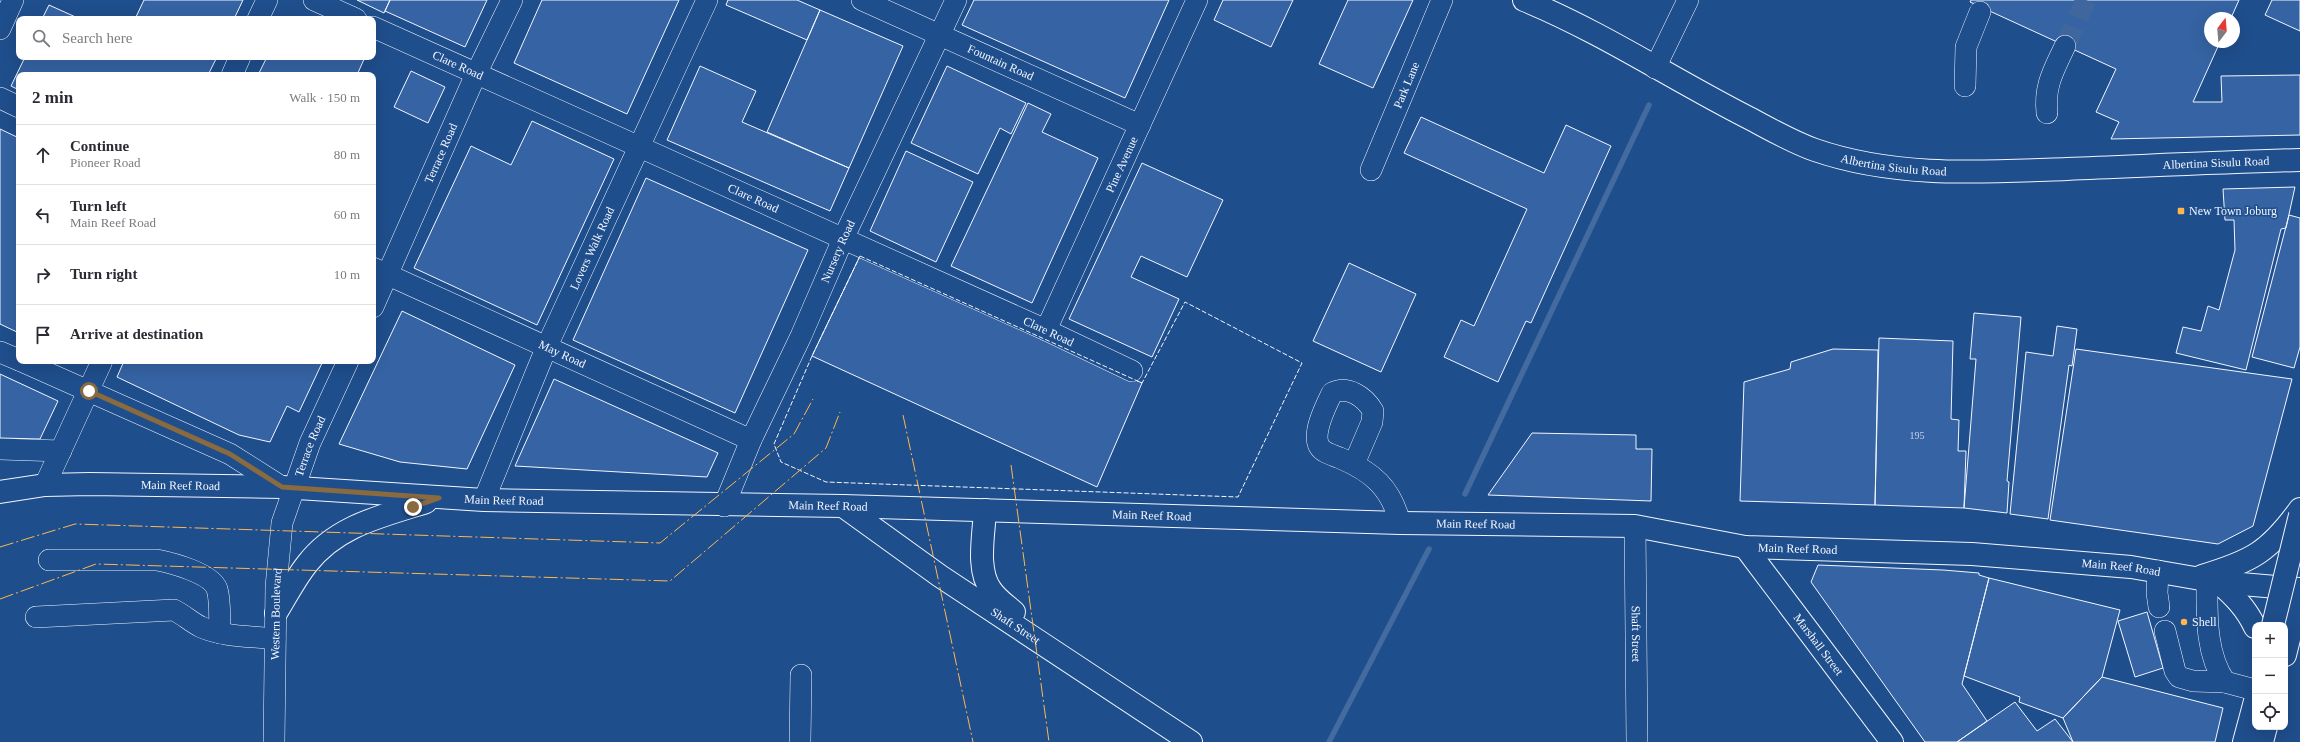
<!DOCTYPE html>
<meta charset="utf-8">
<style>
:root{--surface:#fff;--page:#f2f2f3;--text:#2b2b33;--muted:#7c7c81;--line:#e1e1e2}
body{margin:0;font-family:"Times New Roman",serif;background:var(--page);color:var(--text)}
.controls{position:absolute;right:12px;bottom:12px;display:grid;overflow:hidden;border-radius:8px;box-shadow:0 4px 16px #0002}
.controls button{width:36px;height:36px;display:grid;place-items:center;padding:0;border:0;border-bottom:1px solid var(--line);background:var(--surface);color:var(--text);font:20px sans-serif}
.compass{position:absolute;left:2204px;top:12px;width:36px;height:36px;border-radius:50%;background:var(--surface);box-shadow:0 4px 16px #0002;rotate:16deg}
.stop{position:absolute;width:12px;height:12px;margin:-9px;border:3px solid #8a6a3f;border-radius:50%;background:#fff}
.stop.end{background:#8a6a3f;border-color:#fff;box-shadow:0 1px 4px #0008}
.list{margin:0;padding:0;list-style:none}
h2{display:flex;justify-content:space-between;align-items:center;height:52px;margin:0;padding:0 16px;font-size:17px}
h2 small{font-size:13px;font-weight:400;color:var(--muted)}
.list li{display:grid;grid-template-columns:26px 1fr auto;gap:12px;align-items:center;box-sizing:border-box;height:60px;padding:0 16px;border-top:1px solid var(--line)}
.list b{display:block;font-size:15px;white-space:nowrap}
.list p{margin:0;font-size:13px;white-space:nowrap;color:var(--muted)}
.list em{font-size:13px;font-style:normal;color:var(--muted)}
.icon{flex:none;width:22px;height:22px;fill:none;stroke:currentColor;stroke-width:2;stroke-linecap:round;stroke-linejoin:round}
.map{position:relative;flex:none;width:2300px;height:742px;overflow:hidden}
.search{position:absolute;background:var(--surface);box-shadow:0 4px 16px #0002;left:16px;top:16px;width:360px;height:44px;display:flex;align-items:center;gap:10px;box-sizing:border-box;padding:0 14px;border-radius:8px;color:var(--muted);font-size:15px}
.panel{position:absolute;background:var(--surface);box-shadow:0 4px 16px #0002;left:16px;top:72px;width:360px;height:292px;border-radius:8px}
.map>svg:first-child{display:block}
.lines{fill:none;stroke-linecap:round;stroke-linejoin:round}
.stream{stroke:#446ba0;stroke-width:5.5}
.building{fill:#3563a3;stroke:#f2f6ff}
.minor-tunnel{stroke:#3f679d;stroke-width:21;stroke-dasharray:21 10;stroke-linecap:butt}
.minor-casing{stroke:#f2f6ff;stroke-width:22}
.major-casing{stroke:#f2f6ff;stroke-width:24}
.highway-casing{stroke:#f2f6ff;stroke-width:24}
.minor{stroke:#1f4e8c;stroke-width:21}
.major{stroke:#1f4e8c;stroke-width:22}
.highway{stroke:#1f4e8c;stroke-width:22}
.highway-bridge-casing{stroke:#f2f6ff;stroke-width:24;stroke-linecap:butt}
.highway-bridge{stroke:#1f4e8c;stroke-width:22}
.fence{stroke:#f2f6ff;stroke-width:1;stroke-dasharray:5 2;stroke-linecap:butt}
.power{stroke:#ffb74d;stroke-width:1;stroke-dasharray:14 3 2 3;stroke-linecap:butt}
.route{stroke:#8a6a3f;stroke-width:5}
.poi-dot{fill:#ffb74d;stroke:#1f4e8c;stroke-width:1.5}
.labels{text-anchor:middle;dominant-baseline:central;stroke-width:3;stroke-linejoin:round;paint-order:stroke}
.number-label{font-size:10px;fill:#c3d1e8}
.street-label{font-size:12px;fill:#f2f6ff;stroke:#1f4e8c}
.poi-label{font-size:12px;fill:#f2f6ff;stroke:#1f4e8c;text-anchor:start}
</style>
<div class="map">
<svg width="2300" height="742" viewBox="0 0 2300 742">
<rect width="100%" height="100%" fill="#1f4e8c"/>
<g class="lines">
<path class="stream" d="M1465 494 1649 105
M1329 742 1429 549"/>
</g>
<path class="building" d="M144 0H243L234 19H135Z
M357 0H390L384 13Z
M390 0H487L465 47 385 11Z
M542 0H679L627 114 514 63Z
M728 0H797L820 10 807 40 726 5Z
M974 0H1169L1125 98 962 25Z
M1223 0H1293L1271 47 1214 20Z
M1348 0H1413L1373 88 1319 64Z
M1971 0H2239L2231 18H2210V42H2220L2193 102H2222L2221 76 2300 75V135L2111 139 2119 122 2096 112 2116 69 1970 2Z
M2272 0H2300V31L2265 15Z
M49 5 80 19H42Z
M820 10 903 46 849 168 767 132Z
M25 57H217L208 75H19V90L11 86Z
M267 57H365L357 75H258Z
M700 66 756 91 742 122 849 168 830 211 667 140Z
M947 66 1026 103 1011 134 1000 128 978 174 911 143Z
M411 71 445 87 428 123 394 107Z
M1028 103 1051 114 1042 132 1098 158 1032 303 951 266Z
M1421 117 1544 173 1566 125 1611 146 1531 323 1526 321 1498 382 1444 357 1461 320 1474 326 1527 209 1404 153Z
M532 121 614 159 537 325 414 268 471 146 511 165Z
M0 129 19 138V333L0 324Z
M906 151 973 182 936 262 870 231Z
M1142 163 1223 200 1187 277 1141 256 1131 277 1179 299 1152 357 1069 319Z
M646 178 808 250 735 413 573 340Z
M2295 187 2286 228 2281 229 2246 370 2176 353 2183 327 2201 331 2208 306 2219 310 2235 250 2234 220H2225L2223 189Z
M2289 215 2300 218V347L2294 368 2252 357Z
M860 256 1142 383 1097 487 812 356Z
M1349 263 1416 294 1381 372 1313 341Z
M402 311 515 365 467 469 400 462 339 444Z
M1974 313 2021 317 2007 481 2009 482 2007 513 1964 508 1976 359H1970Z
M2057 326 2077 329 2072 366 2069 365 2048 519 2010 514 2026 352 2053 356Z
M1879 338 1953 341 1951 419 1959 420 1958 451H1966L1964 508 1875 505Z
M1833 349 1878 350 1875 505 1740 501 1744 382 1790 369 1791 362Z
M2076 349 2292 379 2253 526 2218 544 2050 520Z
M124 361H323L299 412 287 406 270 442 239 435 117 377Z
M0 374 58 401 40 439 0 438Z
M554 379 718 453 707 477 515 466Z
M1532 433 1636 435V449H1652L1651 501 1488 495Z
M1818 565 1943 570 1979 573V575L1989 578 1962 684 1987 721 1957 742H1925L1811 582Z
M1989 578 2120 610 2102 677 2063 718 2019 702 2020 697 1964 676Z
M2147 612 2163 668 2135 677 2118 621Z
M2102 677 2223 708 2215 742H2073L2063 718Z
M2015 702 2037 731 2055 719 2073 742H1957Z"/>
<g class="lines">
<path class="minor-tunnel" d="M2065 46 2086 0"/>
<g class="minor-casing">
<g id="minor">
<path d="M314 0 356 19"/>
<path id="s1" d="M862 0 1140 125"/>
<path d="M258 19 267 0"/>
<path id="s2" d="M373 27 1046 330 1132 371"/>
<path d="M0 29 13 0"/>
<path d="M1655 68 1688 0"/>
<path d="M232 75 240 57"/>
<path d="M1965 86 1966 47 1980 12"/>
<path d="M0 98 19 107"/>
<path d="M2047 113C2044 85 2054 70 2065 46"/>
<path id="s3" d="M1371 170 1442 0"/>
<path id="s4" d="M373 268 751 440"/>
<path id="s5" d="M373 307 476 74 512 0"/>
<path id="s6" d="M1046 330 1197 0"/>
<path d="M0 352 19 360"/>
<path d="M21 361 230 454 282 487"/>
<path d="M0 449 61 451"/>
<path d="M1354 464 1372 422 1373 411C1365 397 1348 385 1332 393 1326 406 1312 432 1319 446 1323 453 1333 455 1340 458 1373 472 1391 488 1400 523"/>
<path d="M45 485 102 361"/>
<path id="s7" d="M484 500 547 346 707 0"/>
<path id="s8" d="M724 506 751 440 801 336 843 239 956 0"/>
<path id="s9" d="M1635 526 1637 742"/>
<path d="M49 560H157C172 563 211 573 217 589 221 602 219 620 220 633"/>
<path d="M2158 571 2157 593 2159 607"/>
<path d="M2207 579C2207 613 2205 653 2225 682L2255 690"/>
<path d="M36 617 174 610C184 615 191 622 201 627 224 637 251 636 275 639"/>
<path d="M2165 631 2175 671 2179 677 2193 681 2225 682"/>
<path id="s10" d="M274 742 276 587 282 523 310 443 348 361"/>
<path d="M800 742 801 675"/>
</g>
</g>
<g class="major-casing">
<g id="major">
<path id="s11" d="M1524 0C1602 32 1674 80 1749 118 1770 129 1792 142 1815 150 1896 178 1982 172 2067 169 2144 166 2222 162 2300 160"/>
<path id="s12" d="M0 492 45 485 90 484 282 487 484 500 843 506 1400 523 1635 526 1745 547 1972 554 2131 567 2218 582 2300 589"/>
<path id="s13" d="M843 506 940 576 1191 742"/>
<path d="M985 510C984 534 976 570 991 590 997 599 1006 605 1014 612"/>
<path id="s14" d="M1745 547 1892 742"/>
<path d="M2202 576C2252 561 2269 552 2300 509"/>
<path d="M2218 582C2234 596 2246 608 2255 627"/>
<path d="M276 613C286 597 295 579 307 564 337 525 383 516 426 502"/>
</g>
</g>
<g class="highway-casing">
<path id="highway" d="M2285 655 2300 595
M2244 742 2255 701
M2262 742 2266 727"/>
</g>
<use href="#minor" class="minor"/>
<use href="#major" class="major"/>
<use href="#highway" class="highway"/>
<g class="highway-bridge-casing">
<path id="highway-bridge" d="M2273 625 2300 515"/>
</g>
<use href="#highway-bridge" class="highway-bridge"/>
<path class="fence" d="M860 256 1142 383 1185 302 1302 363 1238 497 826 482 781 462 774 444 812 356Z"/>
<path class="power" d="M903 415 973 742
M1011 465 1049 742
M0 547 75 524 660 543 794 434 813 399
M0 599 96 564 670 581 826 448 840 412"/>
</g>
<g class="lines">
<path class="route" d="M89 391 230 454 282 487 439 498 413 507"/>
</g>
<g class="poi-dot">
<rect x="2177" y="207" width="8" height="8" rx="2"/>
<circle cx="2184" cy="622" r="4"/>
</g>
<g class="labels">
<g class="number-label">
<text x="1917" y="435">195</text>
</g>
<g class="street-label">
<text stroke="none"><textPath href="#s1" startOffset="152">Fountain Road</textPath></text>
<text stroke="none"><textPath href="#s2" startOffset="93">Clare Road</textPath></text>
<text stroke="none"><textPath href="#s3" startOffset="92">Park Lane</textPath></text>
<text stroke="none"><textPath href="#s5" startOffset="168">Terrace Road</textPath></text>
<text stroke="none"><textPath href="#s11" startOffset="731">Albertina Sisulu Road</textPath></text>
<text stroke="none"><textPath href="#s11" startOffset="408">Albertina Sisulu Road</textPath></text>
<text stroke="none"><textPath href="#s6" startOffset="182">Pine Avenue</textPath></text>
<text stroke="none"><textPath href="#s2" startOffset="417">Clare Road</textPath></text>
<text stroke="none"><textPath href="#s7" startOffset="274">Lovers Walk Road</textPath></text>
<text stroke="none"><textPath href="#s8" startOffset="279">Nursery Road</textPath></text>
<text stroke="none"><textPath href="#s2" startOffset="741">Clare Road</textPath></text>
<text stroke="none"><textPath href="#s4" startOffset="208">May Road</textPath></text>
<text stroke="none"><textPath href="#s10" startOffset="301">Terrace Road</textPath></text>
<text stroke="none"><textPath href="#s12" startOffset="181">Main Reef Road</textPath></text>
<text stroke="none"><textPath href="#s12" startOffset="505">Main Reef Road</textPath></text>
<text stroke="none"><textPath href="#s12" startOffset="829">Main Reef Road</textPath></text>
<text stroke="none"><textPath href="#s12" startOffset="1153">Main Reef Road</textPath></text>
<text stroke="none"><textPath href="#s12" startOffset="1477">Main Reef Road</textPath></text>
<text stroke="none"><textPath href="#s12" startOffset="1801">Main Reef Road</textPath></text>
<text stroke="none"><textPath href="#s12" startOffset="2125">Main Reef Road</textPath></text>
<text stroke="none"><textPath href="#s10" startOffset="128">Western Boulevard</textPath></text>
<text stroke="none"><textPath href="#s13" startOffset="210">Shaft Street</textPath></text>
<text stroke="none"><textPath href="#s9" startOffset="108">Shaft Street</textPath></text>
<text stroke="none"><textPath href="#s14" startOffset="122">Marshall Street</textPath></text>
</g>
<g class="poi-label">
<text x="2189" y="211">New Town Joburg</text>
<text x="2192" y="622">Shell</text>
</g>
</g>
</svg>
<div class="controls">
<button>+</button>
<button>−</button>
<button><svg class="icon" aria-label="locate" viewBox="0 0 24 24"><circle cx="12" cy="12" r="6"/><path d="M12 2v4M12 18v4M2 12h4M18 12h4"/></svg></button>
</div>
<svg class="compass" viewBox="-18 -18 36 36"><path d="M0-13l5 13h-10z" fill="#e53935"/><path d="M0 13l5-13h-10z" fill="#7c7c81"/></svg>
<div class="stop" style="left:89px;top:391px"></div>
<div class="stop end" style="left:413px;top:507px"></div>
<div class="search"><svg class="icon" aria-label="search" viewBox="0 0 24 24"><circle cx="10" cy="10" r="6"/><path d="M15 15l6 6"/></svg>Search here</div>
<section class="panel">
<h2>2 min<small>Walk · 150 m</small></h2>
<ul class="list">
<li><svg class="icon" aria-label="ahead" viewBox="0 0 24 24"><path d="M12 20V5M6 11l6-6 6 6"/></svg><div><b>Continue</b><p>Pioneer Road</p></div><em>80 m</em></li>
<li><svg class="icon" aria-label="left" viewBox="0 0 24 24"><path d="M17 20v-9H6M10 6l-5 5 5 5"/></svg><div><b>Turn left</b><p>Main Reef Road</p></div><em>60 m</em></li>
<li><svg class="icon" aria-label="right" viewBox="0 0 24 24"><path d="M7 20v-9h11M14 6l5 5-5 5"/></svg><div><b>Turn right</b></div><em>10 m</em></li>
<li><svg class="icon" aria-label="arrive" viewBox="0 0 24 24"><path d="M6 21V4h12l-3 4 3 4H6"/></svg><div><b>Arrive at destination</b></div></li>
</ul>
</section>
</div>
